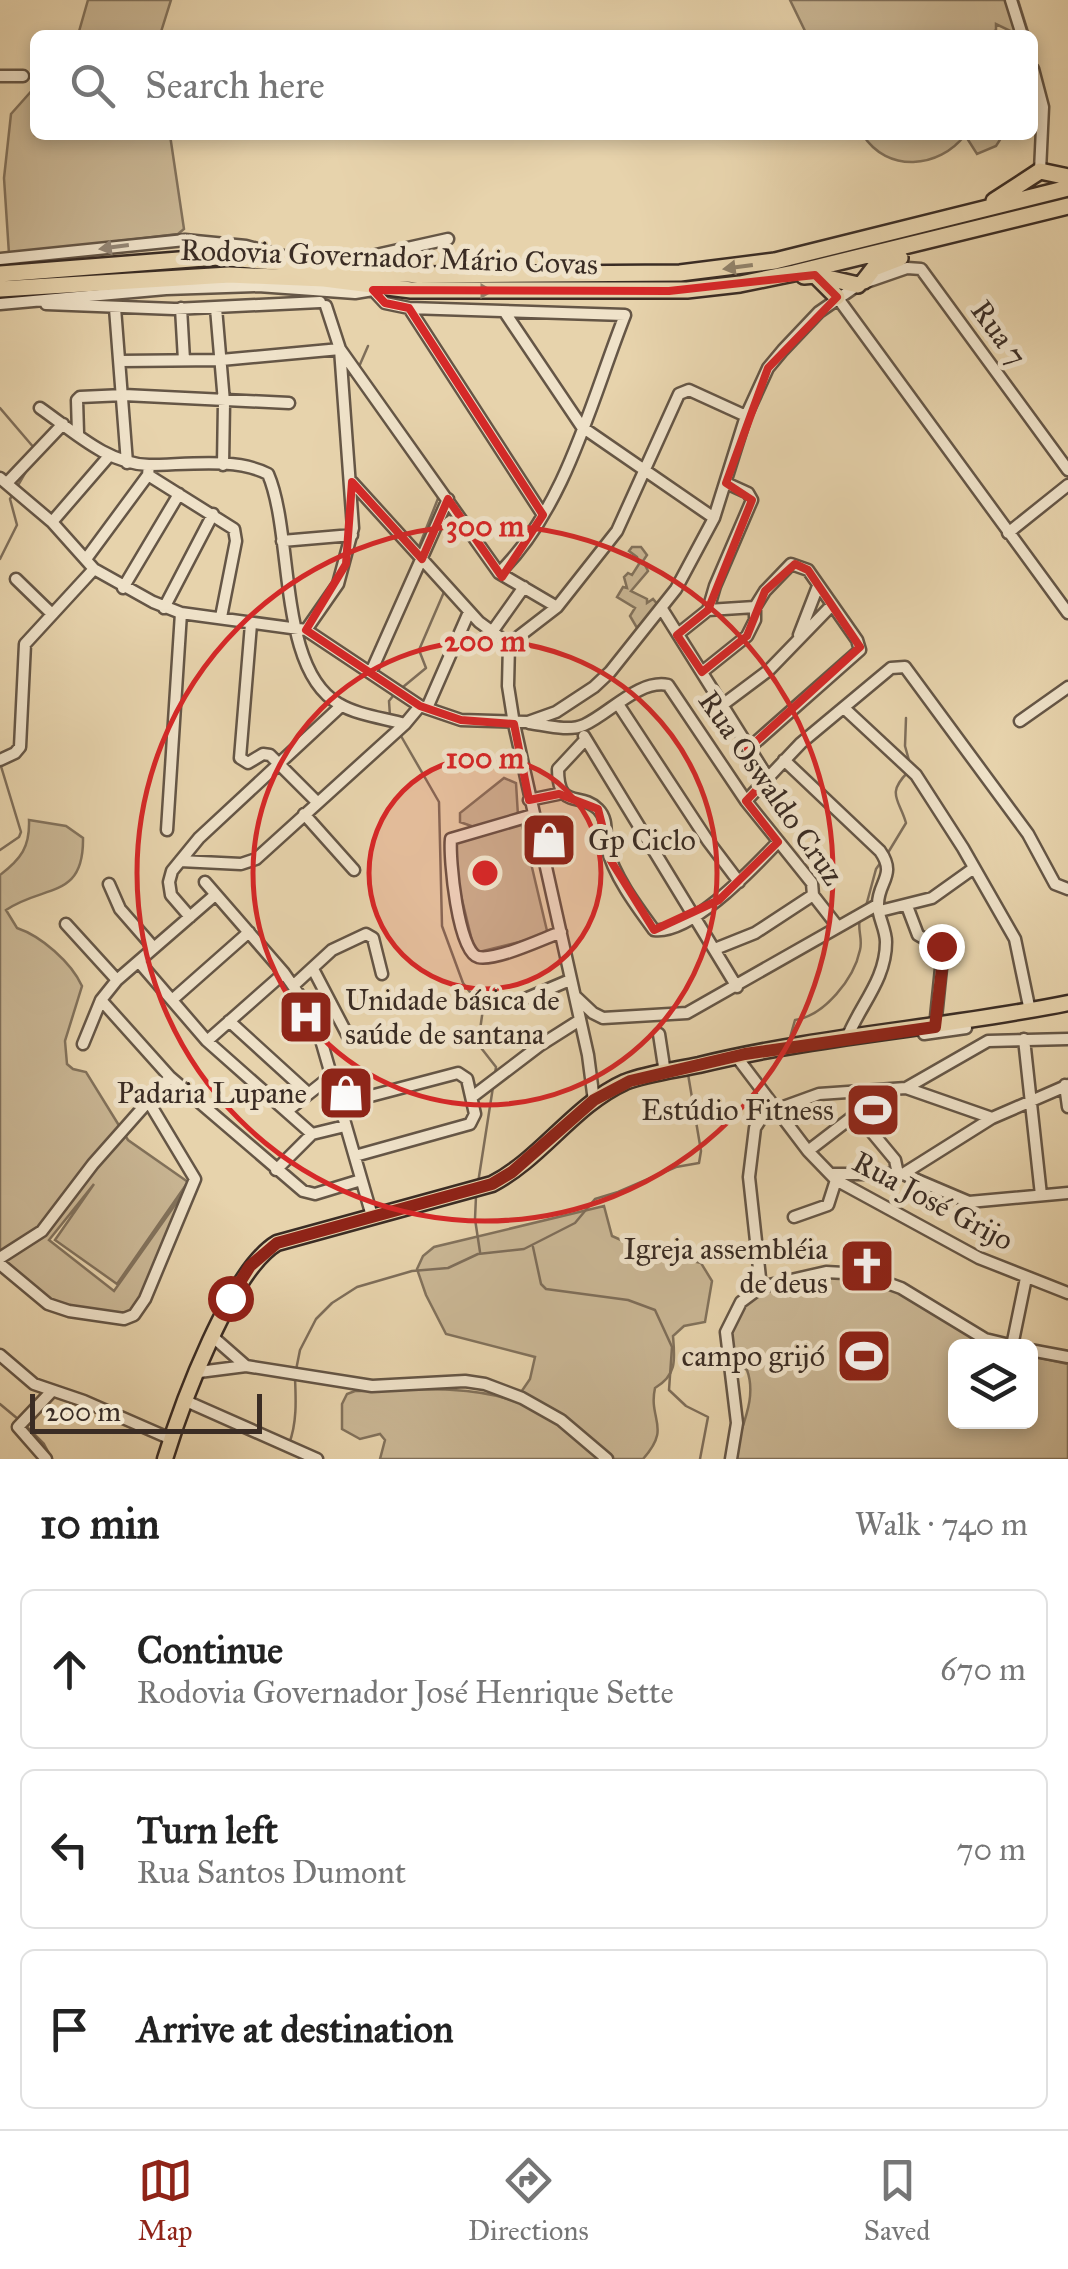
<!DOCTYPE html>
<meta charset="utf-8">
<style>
:root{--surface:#fff;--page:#f2f2f2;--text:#222;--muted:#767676;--line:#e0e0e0;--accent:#8f2418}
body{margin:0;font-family:"IM FELL Great Primer",serif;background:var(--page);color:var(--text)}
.controls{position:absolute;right:30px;bottom:30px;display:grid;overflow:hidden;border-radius:15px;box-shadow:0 5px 15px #0003}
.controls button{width:90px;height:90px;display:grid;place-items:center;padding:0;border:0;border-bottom:2px solid var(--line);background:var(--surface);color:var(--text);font:50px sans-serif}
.scale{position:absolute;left:30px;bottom:25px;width:232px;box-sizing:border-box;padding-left:10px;border:5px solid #3a2c24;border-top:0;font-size:28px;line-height:35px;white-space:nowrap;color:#3a2c24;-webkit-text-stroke:8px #efe2c9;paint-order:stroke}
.stop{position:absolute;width:30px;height:30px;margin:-22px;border:8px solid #8f2418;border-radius:50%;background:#fff}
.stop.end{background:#8f2418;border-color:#fff;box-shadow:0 2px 10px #0008}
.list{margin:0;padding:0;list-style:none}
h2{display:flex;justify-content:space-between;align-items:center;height:130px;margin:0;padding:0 40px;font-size:42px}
h2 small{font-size:32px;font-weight:400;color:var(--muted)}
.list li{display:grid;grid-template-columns:65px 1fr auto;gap:30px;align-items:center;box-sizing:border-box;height:160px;margin:0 20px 20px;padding:0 20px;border:2px solid var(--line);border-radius:15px}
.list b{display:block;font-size:38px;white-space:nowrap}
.list p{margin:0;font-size:32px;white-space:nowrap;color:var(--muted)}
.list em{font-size:32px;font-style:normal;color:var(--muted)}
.icon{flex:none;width:55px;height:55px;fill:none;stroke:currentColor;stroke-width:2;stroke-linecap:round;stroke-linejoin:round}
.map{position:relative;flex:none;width:1068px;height:1459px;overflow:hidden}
.search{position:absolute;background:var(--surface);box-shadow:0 5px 15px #0003;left:30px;right:30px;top:30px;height:110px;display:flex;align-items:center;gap:25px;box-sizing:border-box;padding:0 35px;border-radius:15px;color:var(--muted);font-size:38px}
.sheet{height:670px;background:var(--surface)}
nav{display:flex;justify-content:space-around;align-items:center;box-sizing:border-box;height:140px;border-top:2px solid var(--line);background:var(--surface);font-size:28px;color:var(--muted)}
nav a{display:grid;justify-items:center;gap:5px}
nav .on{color:var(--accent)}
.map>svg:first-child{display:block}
.green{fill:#cab795;stroke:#82725c;stroke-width:2.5}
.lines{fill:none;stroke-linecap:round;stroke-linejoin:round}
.stream{stroke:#7e6e5a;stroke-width:2.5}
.minor-casing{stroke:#655646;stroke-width:15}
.major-casing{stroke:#3a2c24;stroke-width:19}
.highway-casing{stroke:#3a2c24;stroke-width:20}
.minor{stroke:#efe2c9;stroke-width:10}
.major{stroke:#e7d3ac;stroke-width:14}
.highway{stroke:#e7d3ac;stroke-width:15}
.oneway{fill:#948776}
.oneway2{fill:#908068}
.route{stroke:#8f2418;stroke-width:12}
.marked{fill:none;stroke:#d62828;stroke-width:8;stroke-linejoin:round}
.ring{fill:none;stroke:#d62828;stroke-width:5}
.labels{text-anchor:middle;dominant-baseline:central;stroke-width:10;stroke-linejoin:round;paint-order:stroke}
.street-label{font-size:30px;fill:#3a2c24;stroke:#efe2c9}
.poi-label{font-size:30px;fill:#3a2c24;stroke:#efe2c9;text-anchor:end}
.centre{fill:#d62828;stroke:#efe2c9;stroke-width:5}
.ring-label{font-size:30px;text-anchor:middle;font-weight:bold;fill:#d62828;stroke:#efe2c9;stroke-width:10;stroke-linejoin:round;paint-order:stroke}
</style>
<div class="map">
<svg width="1068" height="1459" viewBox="0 0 1068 1459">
<rect width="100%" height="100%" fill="#e7d3ac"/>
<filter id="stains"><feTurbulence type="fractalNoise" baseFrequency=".002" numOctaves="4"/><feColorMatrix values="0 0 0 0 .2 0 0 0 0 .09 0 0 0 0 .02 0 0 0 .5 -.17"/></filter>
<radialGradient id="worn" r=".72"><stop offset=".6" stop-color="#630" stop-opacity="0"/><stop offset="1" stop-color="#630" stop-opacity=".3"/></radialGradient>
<path class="green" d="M88 0H171L160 35H78Z
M790 0H1018L1029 35H1019L996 24V30L987 35H807Z
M35 87V135H170L184 229 178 234 9 254 4 178 11 114Z
M863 135H1003L996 146 977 154 965 135C939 169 887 173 863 135Z
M632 547H641L647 555 643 561 648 571 631 591 647 599V603L653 599 659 606 637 628 630 616 635 608 617 597 623 587 627 588 624 577 628 573 632 575 639 564 637 557 629 551Z
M504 778 516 783 518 816 474 827 460 822V813Z
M29 820 66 826 83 838C84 900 44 884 6 910L17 928C41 936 71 962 82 986L65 1041 67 1064 73 1069 86 1072 128 1140 188 1182 117 1284 55 1240 94 1184 49 1240 114 1291 187 1188 137 1306 132 1312 97 1313 52 1302 12 1268 0 1272V875C21 859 30 847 29 820Z
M521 821 548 935 475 953 447 838Z
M604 1206 612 1236 639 1248 701 1263 712 1281 705 1322 684 1326 673 1336C675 1360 677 1375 655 1388 648 1420 672 1427 643 1459H380L385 1440 380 1434 360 1439 342 1429V1404L347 1394 355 1391C407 1390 465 1384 515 1401L530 1379 535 1357 446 1334 426 1295 417 1269 423 1256 434 1247Z
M831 1276 864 1277 907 1296 990 1346H956V1422H1030L1031 1356 1068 1364V1459H733C739 1430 758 1400 747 1370L733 1362C721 1291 776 1284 831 1276Z"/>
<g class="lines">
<path class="stream" d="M358 369 368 346
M0 408 35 449
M17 487 28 468
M418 549 439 496
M0 559 17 525 10 499 13 494
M403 687 426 668 419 650 444 592
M390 716 389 701 393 696
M906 718 905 746 910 764
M401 736 439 802 442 926 463 983 483 1009 478 1044 496 1067 495 1074
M0 850 19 837 21 832 0 763
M886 856 906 823C899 799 886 794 908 772
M866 906 876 869 881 862
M789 1041 795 1020C824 1016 854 979 860 950 863 938 857 930 860 918
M478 1183 493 1087
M476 1196 475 1219 480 1252
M533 1247 541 1284 546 1289 628 1300 655 1310 672 1347 669 1390 686 1406 708 1417 700 1459
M296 1370 300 1350 316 1319 332 1303 357 1287 412 1271 448 1268 478 1254 524 1249 575 1223 595 1199 618 1192 676 1167 699 1163 701 1151 688 1074
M0 1404 18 1419
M24 1424 44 1444 52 1459
M289 1444C297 1423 296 1400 295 1378"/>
<g class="minor-casing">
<path id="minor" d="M1011 0 1022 35
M1033 69 1043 107 1040 171
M0 76H23
M0 259 185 240 246 246 291 258
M331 265 448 239
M373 290 385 303 409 308 625 315C591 401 566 507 499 573
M837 297 1068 613
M0 304 166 289 258 286 355 293 373 290
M46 304 174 309 320 302
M115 308 127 463
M181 308 184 360
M216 308 224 402 223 465
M409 308 543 515
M506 314 582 427 714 518
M340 349 499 573 557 607
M120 361 221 360 340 349
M40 408C73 431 107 464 149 465L148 475 234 529 236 541 221 617
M78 433 77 400 80 397 124 395 289 403
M149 465C184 465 236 457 268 474 294 534 277 669 339 704 357 715 384 718 405 724
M0 478 52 522 94 569 153 602 181 613 306 630 420 706 461 720 528 722 556 712 594 687 610 672 676 589 714 518 746 416 768 368 783 350 819 312 858 285 907 268 921 269 1068 470
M352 482 479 622 509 644
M7 483 63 424
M52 522 109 456
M1008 533 1068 485
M282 541 352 535
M86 559 148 475
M16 579 52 614
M123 588 179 494
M164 608 213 514
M662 609 768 778
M708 610 715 586 752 500 748 493 726 483
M251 624 240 758 248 763 263 754 270 755 317 802
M306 630 338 584 353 528 340 349 326 306
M492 632 524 587
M678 634 708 610 755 607
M799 635 818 586
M509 644 508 686 514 724 588 1055 594 1101
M509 644 557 607 617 531 679 394 689 390 746 416
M371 672 448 499
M702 672 747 636 755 620V607L765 591 791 564 808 570 857 640 860 650 748 749
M618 704 708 841 739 882
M721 706 769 670 832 605
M427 708 469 612
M844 708 916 775 963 848 1015 939 1030 1011
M1020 721 1068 687
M529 723C545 725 569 732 584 725 609 714 639 679 668 685L746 801 812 883 813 895 838 927
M584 736 737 987
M585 740 558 769C558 811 580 791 598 809 609 820 604 834 607 847 613 875 637 907 654 930 691 935 753 868 778 842
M0 760 15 753 20 747 25 644 94 569
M784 760 880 851C897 875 878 882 878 904 877 915 886 929 886 942 886 980 860 1005 847 1038
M529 800 563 793
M746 801 801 743 891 668 905 667 1028 834 1055 884 1068 889
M304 814 354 870
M533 815 451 839C449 858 458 952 478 957 496 961 542 939 561 932
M167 830 181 613
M180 861 241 864 256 859 405 724 420 706
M205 882 284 973 309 1009 321 1040 372 1216
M109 884 120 909 154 948
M907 906 918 935 943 949 935 1027
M880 911 932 898 974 868
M190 917 171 895 169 882 172 871 199 838 341 706
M66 924 117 980
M715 949 755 933 813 895
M139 962 207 1041 312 1134
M313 969 349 1038
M294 985 332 950 366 934 373 938 382 974
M576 997 593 1013 603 1018 687 1013 877 905
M101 1000 170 1077 303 1191 315 1194 361 1180
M172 1000 249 932
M511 1005 570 980
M229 1021 308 1093
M659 1034 665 1073
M924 1034 966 1028
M1024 1039 1041 1195
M207 1041 284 973
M83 1044 101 1000 117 980 215 895
M736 1056 808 1151 836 1180 979 1258 1068 1293
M1065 1085 1068 1107
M906 1088 992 1118
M472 1097 539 1046 580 1020
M340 1104 458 1073 467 1079 475 1114 470 1124 355 1156
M287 1111 331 1076
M856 1113 895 1160 898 1174
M808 1151 886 1091
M276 1170 312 1134 345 1126
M831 1174H903L969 1202 1068 1193
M903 1174 992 1118 1068 1085
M794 1217 828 1205 836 1180
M0 1258 42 1231 93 1164 170 1077
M0 1264 48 1304 69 1311 124 1319 134 1315 145 1299 195 1179 147 1099
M761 1287 749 1177 755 1128 764 1114 819 1094 906 1088 988 1041 1068 1039
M213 1337 246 1366
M1012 1346 1026 1278
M1030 1350 1068 1357
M0 1355 34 1384 84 1401 171 1439
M199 1372 246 1366 372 1386 465 1381 485 1384 522 1398 561 1420 607 1459
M186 1401 317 1459
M46 1459 18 1427 52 1391
M731 1459 737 1423 726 1332 741 1302 761 1287 826 1272 862 1274 901 1288 985 1339 1014 1346"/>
</g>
<g class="major-casing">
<path id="major" d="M165 1459C181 1406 231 1270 277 1243L492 1184C542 1158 574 1105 625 1082 648 1073 676 1070 699 1065 821 1035 946 1028 1068 1003"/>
</g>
<g class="highway-casing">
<path id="highway" d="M994 201 1040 171 1068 177
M0 274 217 257 418 275 680 273 775 261 1068 188
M804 276 815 275 858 285
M818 278 837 297
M864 281 874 268 900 258
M0 289 229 275 324 279 411 290H687L740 284 794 273 1068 206"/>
</g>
<use href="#minor" class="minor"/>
<use href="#major" class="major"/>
<use href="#highway" class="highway"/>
</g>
<defs><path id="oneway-solid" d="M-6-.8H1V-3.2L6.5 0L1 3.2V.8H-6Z" transform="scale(2.5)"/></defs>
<use class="oneway" href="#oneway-solid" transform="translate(114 247) rotate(172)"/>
<g class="oneway2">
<use href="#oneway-solid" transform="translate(738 267) rotate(172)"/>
<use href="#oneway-solid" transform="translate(478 291)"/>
</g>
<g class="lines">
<path class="route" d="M230 1298 250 1266 277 1243 492 1184 512 1172 594 1100 630 1081 745 1054 935 1027 943 960 941 946"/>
</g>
<path class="marked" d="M815 275 837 297 768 368 726 483 752 500 708 610 677 635 702 672 747 636 765 591 795 564 808 570 860 647 748 749 768 778 746 801 778 842 719 900 654 930 611 861 598 809 559 794 529 800 514 724 461 720 420 706 306 630 346 564 352 482 422 559 448 499 502 577 543 515 409 308 385 303 373 290 669 291Z"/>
<circle cx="485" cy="873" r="116" fill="#d62828" fill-opacity=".12"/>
<g class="ring">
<circle cx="485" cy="873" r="116"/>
<circle cx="485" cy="873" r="232"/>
<circle cx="485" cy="873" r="348"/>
</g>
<defs>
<g id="shop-square" transform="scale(2.875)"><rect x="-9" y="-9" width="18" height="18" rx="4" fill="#8f2418" stroke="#efe2c9"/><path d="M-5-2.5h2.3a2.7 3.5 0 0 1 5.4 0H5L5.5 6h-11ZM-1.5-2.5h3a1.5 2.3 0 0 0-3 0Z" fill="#fff"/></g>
<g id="hospital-square" transform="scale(2.875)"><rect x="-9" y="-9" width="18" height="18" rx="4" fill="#8f2418" stroke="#efe2c9"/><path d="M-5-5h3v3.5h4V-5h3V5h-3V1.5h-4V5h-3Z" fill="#fff"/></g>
<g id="stadium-square" transform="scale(2.875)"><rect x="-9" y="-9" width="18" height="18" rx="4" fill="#8f2418" stroke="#efe2c9"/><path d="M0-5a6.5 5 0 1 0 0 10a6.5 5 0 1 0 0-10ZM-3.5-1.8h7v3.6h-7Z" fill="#fff"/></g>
<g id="church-square" transform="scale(2.875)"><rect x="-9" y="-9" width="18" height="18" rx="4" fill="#8f2418" stroke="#efe2c9"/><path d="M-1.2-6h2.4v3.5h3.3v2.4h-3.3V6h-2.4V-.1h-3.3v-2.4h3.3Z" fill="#fff"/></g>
</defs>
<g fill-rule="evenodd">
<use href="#shop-square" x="549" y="840"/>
<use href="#hospital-square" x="306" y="1017"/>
<use href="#shop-square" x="346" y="1093"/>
<use href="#stadium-square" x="873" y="1110"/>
<use href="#church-square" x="867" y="1266"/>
<use href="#stadium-square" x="864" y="1356"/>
</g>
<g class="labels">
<g class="street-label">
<text transform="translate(389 257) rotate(2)">Rodovia Governador Mário Covas</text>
<text transform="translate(999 333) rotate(54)">Rua 7</text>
<text transform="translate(771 788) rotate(55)">Rua Oswaldo Cruz</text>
<text transform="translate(933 1201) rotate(28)">Rua José Grijo</text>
</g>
<g class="poi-label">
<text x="588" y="840" text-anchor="start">Gp Ciclo</text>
<text x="345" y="1000" text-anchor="start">Unidade básica de<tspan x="345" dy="34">saúde de santana</tspan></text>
<text x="307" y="1093">Padaria Lupane</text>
<text x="834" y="1110">Estúdio Fitness</text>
<text x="828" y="1249">Igreja assembléia<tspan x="828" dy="34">de deus</tspan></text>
<text x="825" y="1356">campo grijó</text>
</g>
</g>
<circle cx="485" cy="873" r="15" class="centre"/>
<g class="ring-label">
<text x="485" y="536">300 m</text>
<text x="485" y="651">200 m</text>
<text x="485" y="768">100 m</text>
</g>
<rect width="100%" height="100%" filter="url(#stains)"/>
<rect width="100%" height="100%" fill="url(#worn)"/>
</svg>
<div class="controls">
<button><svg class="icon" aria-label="layers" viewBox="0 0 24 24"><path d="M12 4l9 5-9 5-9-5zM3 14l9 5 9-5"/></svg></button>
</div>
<div class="scale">200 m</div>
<div class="stop" style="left:230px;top:1298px"></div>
<div class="stop end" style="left:941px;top:946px"></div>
<div class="search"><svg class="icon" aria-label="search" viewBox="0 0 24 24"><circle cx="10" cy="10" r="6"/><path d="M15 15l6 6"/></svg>Search here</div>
</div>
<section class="sheet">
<h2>10 min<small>Walk · 740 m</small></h2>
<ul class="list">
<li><svg class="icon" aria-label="ahead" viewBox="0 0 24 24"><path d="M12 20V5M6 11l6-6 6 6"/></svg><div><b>Continue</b><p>Rodovia Governador José Henrique Sette</p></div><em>670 m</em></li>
<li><svg class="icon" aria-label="left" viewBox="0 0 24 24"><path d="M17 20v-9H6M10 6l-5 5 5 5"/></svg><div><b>Turn left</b><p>Rua Santos Dumont</p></div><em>70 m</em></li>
<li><svg class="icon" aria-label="arrive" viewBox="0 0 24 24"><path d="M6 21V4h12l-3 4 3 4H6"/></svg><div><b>Arrive at destination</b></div></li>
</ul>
</section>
<nav>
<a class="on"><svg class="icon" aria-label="map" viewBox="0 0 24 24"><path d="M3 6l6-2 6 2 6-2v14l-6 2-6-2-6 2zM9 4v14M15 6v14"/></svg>Map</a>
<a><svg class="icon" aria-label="directions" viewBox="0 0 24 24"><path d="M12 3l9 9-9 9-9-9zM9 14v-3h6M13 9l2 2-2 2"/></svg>Directions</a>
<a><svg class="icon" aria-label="saved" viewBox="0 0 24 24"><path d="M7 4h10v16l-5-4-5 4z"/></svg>Saved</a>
</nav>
